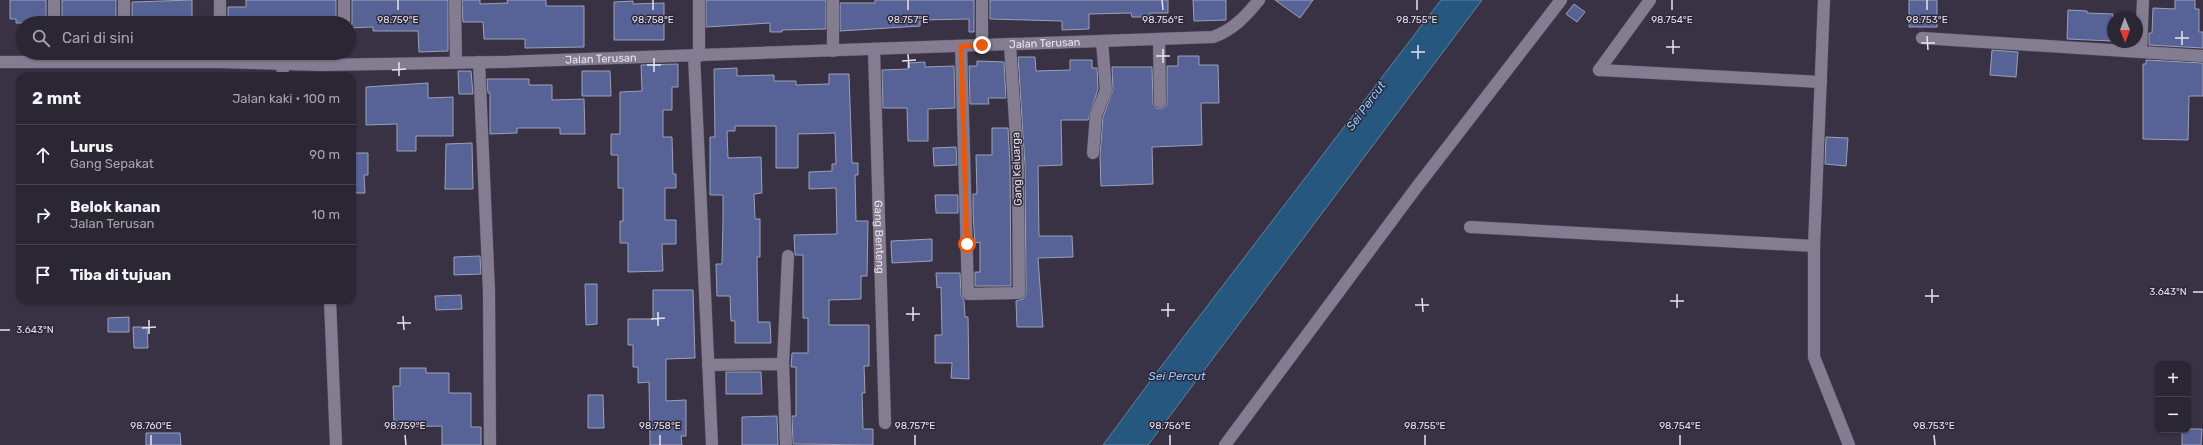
<!DOCTYPE html>
<html lang="id">
<meta charset="utf-8">
<style>
:root{--surface:#2b2633;--page:#37323f;--text:#f1f3f6;--muted:#a6a5ac;--line:#47434e}
body{margin:0;font-family:Rubik,sans-serif;background:var(--page);color:var(--text)}
.controls{position:absolute;right:12px;bottom:12px;display:grid;overflow:hidden;border-radius:8px;box-shadow:0 1px 3px #0004}
.controls button{width:36px;height:36px;display:grid;place-items:center;padding:0;border:0;border-bottom:1px solid var(--line);background:var(--surface);color:var(--text);font:20px sans-serif}
.compass{position:absolute;left:2107px;top:12px;width:36px;height:36px;border-radius:50%;background:var(--surface);box-shadow:0 1px 3px #0004;rotate:179deg}
.stop{position:absolute;width:12px;height:12px;margin:-9px;border:3px solid #ea580c;border-radius:50%;background:#fff}
.stop.end{background:#ea580c;border-color:#fff;box-shadow:0 1px 4px #0008}
.list{margin:0;padding:0;list-style:none}
h2{display:flex;justify-content:space-between;align-items:center;height:52px;margin:0;padding:0 16px;font-size:17px}
h2 small{font-size:13px;font-weight:400;color:var(--muted)}
.list li{display:grid;grid-template-columns:26px 1fr auto;gap:12px;align-items:center;box-sizing:border-box;height:60px;padding:0 16px;border-top:1px solid var(--line)}
.list b{display:block;font-size:15px;white-space:nowrap}
.list p{margin:0;font-size:13px;white-space:nowrap;color:var(--muted)}
.list em{font-size:13px;font-style:normal;color:var(--muted)}
.icon{flex:none;width:22px;height:22px;fill:none;stroke:currentColor;stroke-width:2;stroke-linecap:round;stroke-linejoin:round}
.map{position:relative;flex:none;width:2203px;height:445px;overflow:hidden}
.search{position:absolute;background:var(--surface);box-shadow:0 1px 3px #0004;left:16px;top:16px;width:340px;height:44px;display:flex;align-items:center;gap:10px;box-sizing:border-box;padding:0 14px;border-radius:22px;color:var(--muted);font-size:15px}
.panel{position:absolute;background:var(--surface);box-shadow:0 1px 3px #0004;left:16px;top:72px;width:340px;height:232px;border-radius:12px}
.map>svg:first-child{display:block}
.water{fill:#26577f;stroke:#6081a1}
.building{fill:#576297;stroke:#9ca1b7}
.lines{fill:none;stroke-linecap:round;stroke-linejoin:round}
.minor-casing{stroke:#544e5d;stroke-width:13}
.minor{stroke:#847c91;stroke-width:12}
.route{stroke:#ea580c;stroke-width:5}
.ticks{fill:none;stroke:#e7e3ef;stroke-width:1.5}
.labels{text-anchor:middle;dominant-baseline:central;stroke-width:3;stroke-linejoin:round;paint-order:stroke}
.street-label{font-size:11px;fill:#e7e3ef;stroke:#2e2839}
.water-label{font-size:12px;font-style:italic;fill:#91c9fc;stroke:#2e2839}
.ticks-label{font-size:10px;text-anchor:middle;fill:#e7e3ef;stroke:#2e2839;stroke-width:3;stroke-linejoin:round;paint-order:stroke}
</style>
<div class="map">
<svg width="2203" height="445" viewBox="0 0 2203 445">
<rect width="100%" height="100%" fill="#393244"/>
<path class="water" d="M1441 0H1482L1148 445H1103L1160 368Z"/>
<path class="building" d="M10 0H46V23H16V19H10Z
M62 0H116V23H62Z
M192 0V23H132V2Z
M246 0H336V23H228V7H246Z
M352 0H448V51L419 52 418 31H373V27L349 28 352 23Z
M462 0H480V4L508 3 507 0H546V6H584V47L525 48V39H484L483 22H463Z
M706 0H826V29L782 30V32H770V23L706 27Z
M875 0H974V32H969V19L920 20V26L840 31V3H875Z
M990 0H1168V13H1150V17H1132L1131 13 1089 14V29L1062 30V21L990 19Z
M1193 0H1226V20L1194 21Z
M1275 0H1313L1300 18Z
M1909 0H1937V27H1909Z
M2175 0H2195V9H2199V32H2203V48L2149 45V33H2152L2153 8 2175 9Z
M633 1V4L664 3V40H614V2Z
M1574 4 1585 12 1577 22 1566 14Z
M2068 10 2087 11V13L2113 14V41L2067 39Z
M1992 50 2018 52 2016 77 1990 75Z
M1178 56H1199V65H1218L1219 103H1201L1202 145 1152 147 1153 184 1101 186 1100 156 1103 117 1113 90 1112 67H1152L1153 103 1156 108 1161 109 1166 106 1167 102V66H1178Z
M1018 57H1035L1036 71 1070 70V60H1092V68H1097L1098 89 1088 120H1061L1062 165 1038 166 1039 236H1072L1073 257 1038 258 1043 327H1017L1016 301 1023 299 1026 293 1025 166Z
M2146 60 2203 63V96H2189L2188 140 2143 139V64H2146Z
M977 61 1004 62 1006 98H988L989 104H970L969 66H977Z
M925 62V67L954 66 955 108 928 109V141H908L907 108H883L882 70 908 69V63Z
M678 64V87H672V110H663V137H672L673 174H676V188H665V220H676V244H662L663 271 628 272V243H620V221H623V188H618V155H611V134H620V92L642 91 641 65Z
M737 68V76L774 75V81H796V85L829 84V74H849L852 163H858V175H855L856 221H868L867 276H861V299L829 300V325H869V366H864L865 393H862L863 429H873V445L793 444 792 416H796V367H791L792 353H808V318H803V255H795L794 235 837 234 836 188 809 189V172L832 171V164H836L835 133 798 134V168H776V126H735V131H727L728 158 761 157 762 193 754 194 755 219H760V257H757L758 322H770L771 343H735V321H731L730 296H717L716 264H722L723 220V195H710V137H715L714 69Z
M458 71H471L473 94H459Z
M582 71H610L611 96H582Z
M487 79H529V85H552V100L584 99 585 134H560V128H517V133L490 134V93H488Z
M428 83V98L453 97V136H416V151H397V124L366 125V87Z
M992 128H1008L1010 166 1011 286H975V272H980V242L975 243 973 213V194H977L976 155H992Z
M1826 137 1848 138 1846 166 1825 164Z
M472 143 473 189H445L446 144Z
M956 147 957 165 934 166 933 148Z
M352 153H368V175H364L365 193H352Z
M935 195H958V213H936Z
M932 239V261L892 263 891 241Z
M480 256 481 274 454 275V257Z
M936 273H960L961 295 964 301 965 317H968L969 379 951 378 952 363H935V335H942L941 287 937 288Z
M585 284H597V324L586 325Z
M653 290H693L695 358 666 359V401L686 400V436H681L682 445H650L649 382 638 383V367H633V345H628V319H653Z
M461 295 462 309 436 310 435 296Z
M129 317V332H108V318Z
M133 327H147L148 348H134Z
M400 368H426V373H449V393H471V427H481V445H442V426L394 427 393 386H400Z
M726 372H761L762 394H726Z
M588 395H603L604 428H588Z
M777 416 778 445H742V417Z
M2188 429H2202L2201 445H2182V430Z
M146 433H180L181 445H146Z"/>
<g class="lines">
<g class="minor-casing">
<g id="minor">
<path d="M54 0V23"/>
<path d="M124 0V23"/>
<path d="M220 0V23"/>
<path d="M455 0 456 62"/>
<path d="M699 0V56"/>
<path d="M833 0V51"/>
<path d="M1824 0 1814 246V357L1849 445"/>
<path d="M344 23V0"/>
<path d="M1922 38 2203 56"/>
<path d="M1159 39 1160 102"/>
<path d="M982 45V0"/>
<path d="M961 46 968 294 1019 293 1018 166 1010 45"/>
<path id="s1" d="M874 50 885 423"/>
<path d="M2141 52 2143 0"/>
<path d="M694 55 712 445"/>
<path id="s2" d="M0 62H220L321 65 500 62 1213 37C1233 30 1246 16 1259 0"/>
<path d="M479 62 489 292 490 445"/>
<path d="M282 64 283 76"/>
<path d="M1599 70 1821 82"/>
<path d="M1599 70 1650 0"/>
<path d="M1093 153 1096 115 1106 90 1102 41"/>
<path d="M1470 227 1814 246"/>
<path d="M330 300 336 445"/>
<path d="M783 364 788 256"/>
<path d="M708 365 783 364 786 445"/>
<path d="M1225 445 1416 188 1561 0"/>
</g>
</g>
<use href="#minor" class="minor"/>
</g>
<g class="lines">
<path class="route" d="M967 244 961 46 982 45"/>
</g>
<path class="ticks" d="M398 0V10M653 0V10M908 0V10M1162 0 1163 10M1417 0V10M1672 0V10M1927 0V10M2182 31V45M1927 36 1928 50M2175 38H2189M1673 40V54M1921 43H1935M1418 45V59M1666 47H1680M1163 49V63M1411 52H1425M908 54 909 68M1156 56H1170M654 58V72M902 61 916 60M399 62V76M647 65H661M392 70 406 69M1932 289V303M2193 292H2203M1677 294V308M1925 296H1939M1422 298 1423 312M1670 301H1684M1168 303V317M1415 305H1429M913 307V321M1161 310H1175M658 312V326M906 314H920M403 316 404 330M651 319 665 318M149 320V334M397 323H411M142 328 156 327M0 330H10M151 435V445M405 435 406 445M660 435V445M915 435V445M1170 435V445M1425 435V445M1680 435V445M1934 435 1935 445"/>
<g class="labels">
<g class="street-label">
<text stroke="none"><textPath href="#s2" startOffset="1045">Jalan Terusan</textPath></text>
<text stroke="none"><textPath href="#s2" startOffset="601">Jalan Terusan</textPath></text>
<text transform="translate(1017 169) rotate(-92)">Gang Keluarga</text>
<text stroke="none"><textPath href="#s1" startOffset="187">Gang Benteng</textPath></text>
</g>
<g class="water-label">
<text transform="translate(1366 106) rotate(-54)">Sei Percut</text>
<text x="1177" y="376">Sei Percut</text>
</g>
</g>
<g class="ticks-label">
<text x="398" y="23">98.759°E</text>
<text x="653" y="23">98.758°E</text>
<text x="908" y="23">98.757°E</text>
<text x="1163" y="23">98.756°E</text>
<text x="1417" y="23">98.755°E</text>
<text x="1672" y="23">98.754°E</text>
<text x="1927" y="23">98.753°E</text>
<text x="2168" y="295">3.643°N</text>
<text x="35" y="333">3.643°N</text>
<text x="151" y="429">98.760°E</text>
<text x="405" y="429">98.759°E</text>
<text x="660" y="429">98.758°E</text>
<text x="915" y="429">98.757°E</text>
<text x="1170" y="429">98.756°E</text>
<text x="1425" y="429">98.755°E</text>
<text x="1680" y="429">98.754°E</text>
<text x="1934" y="429">98.753°E</text>
</g>
</svg>
<div class="controls">
<button>+</button>
<button>−</button>
</div>
<svg class="compass" viewBox="-18 -18 36 36"><path d="M0-13l5 13h-10z" fill="#e53935"/><path d="M0 13l5-13h-10z" fill="#a6a5ac"/></svg>
<div class="stop" style="left:967px;top:244px"></div>
<div class="stop end" style="left:982px;top:45px"></div>
<div class="search"><svg class="icon" aria-label="search" viewBox="0 0 24 24"><circle cx="10" cy="10" r="6"/><path d="M15 15l6 6"/></svg>Cari di sini</div>
<section class="panel">
<h2>2 mnt<small>Jalan kaki · 100 m</small></h2>
<ul class="list">
<li><svg class="icon" aria-label="ahead" viewBox="0 0 24 24"><path d="M12 20V5M6 11l6-6 6 6"/></svg><div><b>Lurus</b><p>Gang Sepakat</p></div><em>90 m</em></li>
<li><svg class="icon" aria-label="right" viewBox="0 0 24 24"><path d="M7 20v-9h11M14 6l5 5-5 5"/></svg><div><b>Belok kanan</b><p>Jalan Terusan</p></div><em>10 m</em></li>
<li><svg class="icon" aria-label="arrive" viewBox="0 0 24 24"><path d="M6 21V4h12l-3 4 3 4H6"/></svg><div><b>Tiba di tujuan</b></div></li>
</ul>
</section>
</div>
